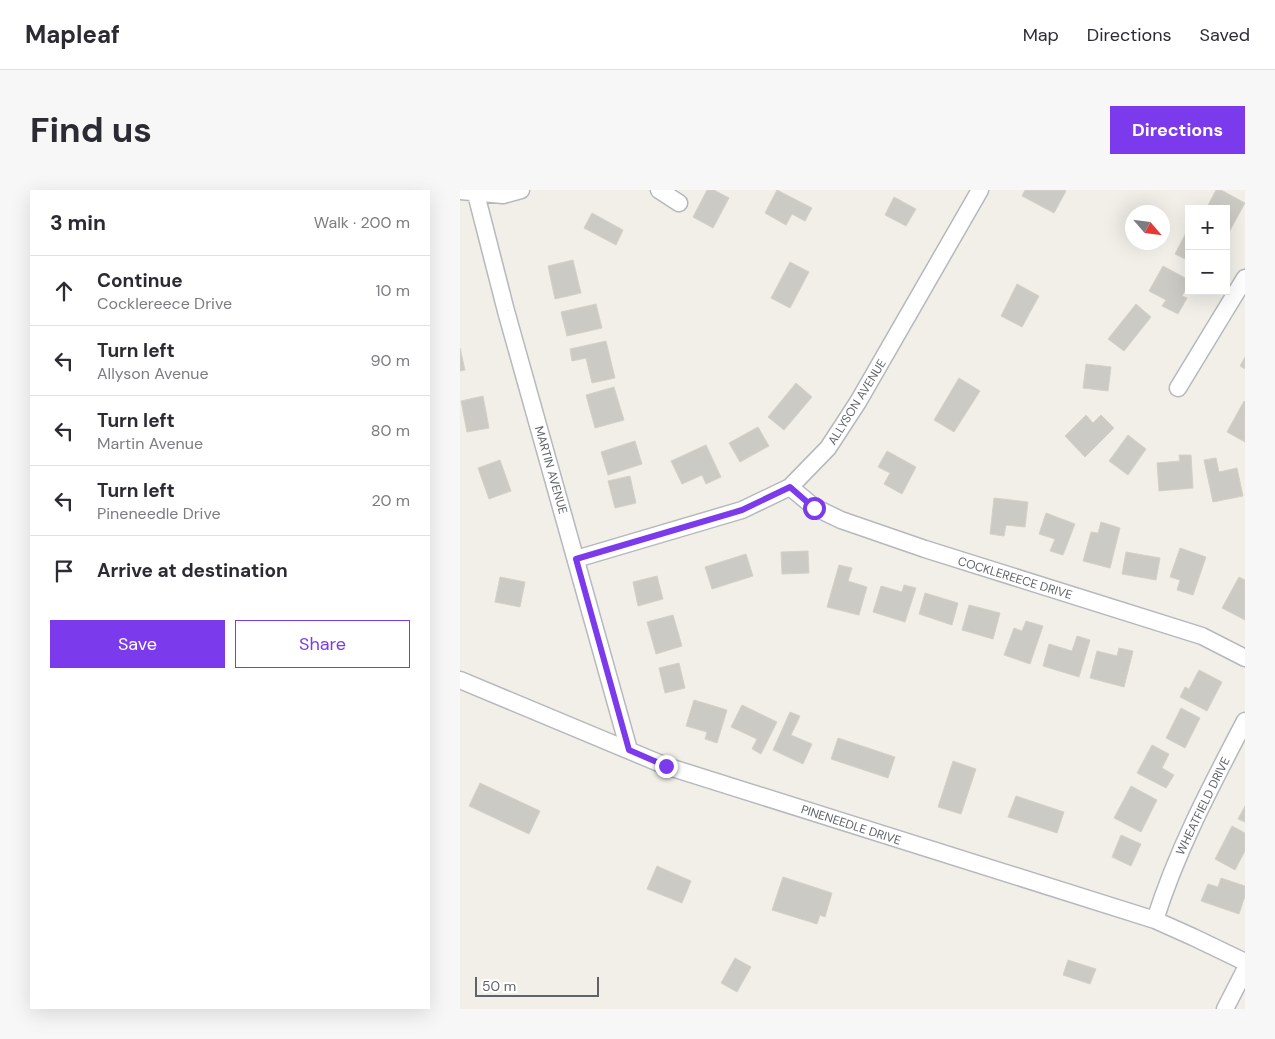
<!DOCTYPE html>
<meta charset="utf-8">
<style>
:root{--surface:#fff;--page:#f7f7f7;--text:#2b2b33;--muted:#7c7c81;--line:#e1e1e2;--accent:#7c3aed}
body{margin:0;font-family:"DM Sans",sans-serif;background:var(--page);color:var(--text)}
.controls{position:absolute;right:15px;top:15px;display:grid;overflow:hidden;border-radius:0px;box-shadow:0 5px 20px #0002}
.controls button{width:45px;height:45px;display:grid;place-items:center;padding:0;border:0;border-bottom:1px solid var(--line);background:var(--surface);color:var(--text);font:25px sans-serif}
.compass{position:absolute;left:665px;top:15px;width:45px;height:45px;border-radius:50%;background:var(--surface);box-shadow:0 5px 20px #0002;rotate:118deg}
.scale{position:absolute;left:15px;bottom:12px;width:124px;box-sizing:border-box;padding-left:5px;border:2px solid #5f6368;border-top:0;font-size:14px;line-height:18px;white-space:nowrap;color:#5f6368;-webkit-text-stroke:4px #fff;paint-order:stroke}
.stop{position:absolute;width:15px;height:15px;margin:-11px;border:4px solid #7c3aed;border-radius:50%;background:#fff}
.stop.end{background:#7c3aed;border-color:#fff;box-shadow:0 1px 5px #0008}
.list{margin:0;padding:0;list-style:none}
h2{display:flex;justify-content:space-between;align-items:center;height:65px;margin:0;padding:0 20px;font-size:21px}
h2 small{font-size:16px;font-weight:400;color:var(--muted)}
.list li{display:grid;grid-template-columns:32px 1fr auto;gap:15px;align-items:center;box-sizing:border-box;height:70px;padding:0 20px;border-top:1px solid var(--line)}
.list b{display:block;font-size:19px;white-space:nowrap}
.list p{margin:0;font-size:16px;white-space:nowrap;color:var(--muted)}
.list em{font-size:16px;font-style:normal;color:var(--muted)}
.actions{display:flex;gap:10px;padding:15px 20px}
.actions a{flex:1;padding:11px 0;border:1px solid var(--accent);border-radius:0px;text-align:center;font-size:18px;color:var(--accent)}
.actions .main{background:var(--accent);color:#fff}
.icon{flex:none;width:28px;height:28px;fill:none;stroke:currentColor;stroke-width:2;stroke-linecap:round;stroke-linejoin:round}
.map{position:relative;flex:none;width:785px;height:819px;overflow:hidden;border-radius:0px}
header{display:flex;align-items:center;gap:30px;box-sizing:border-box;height:70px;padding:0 25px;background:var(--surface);border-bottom:1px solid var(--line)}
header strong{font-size:24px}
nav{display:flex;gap:28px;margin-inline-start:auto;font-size:18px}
.intro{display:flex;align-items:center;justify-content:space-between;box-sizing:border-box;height:120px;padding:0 30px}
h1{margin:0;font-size:35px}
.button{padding:12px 22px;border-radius:0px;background:var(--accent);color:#fff;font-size:18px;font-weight:700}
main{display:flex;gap:30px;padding:0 30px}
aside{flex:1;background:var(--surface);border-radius:0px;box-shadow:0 5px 20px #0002}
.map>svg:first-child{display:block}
.building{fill:#cccac5;stroke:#d6d1c6}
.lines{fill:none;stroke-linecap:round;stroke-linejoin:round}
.minor-casing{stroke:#b5b8bc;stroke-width:19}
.minor{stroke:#fff;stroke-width:16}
.route{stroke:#7c3aed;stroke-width:6}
.labels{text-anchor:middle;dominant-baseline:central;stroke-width:5;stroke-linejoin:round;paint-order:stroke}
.street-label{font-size:12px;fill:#5f6368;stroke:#fff}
</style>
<header>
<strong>Mapleaf</strong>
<nav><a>Map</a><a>Directions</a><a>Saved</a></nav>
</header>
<div class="intro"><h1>Find us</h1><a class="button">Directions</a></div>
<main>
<aside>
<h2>3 min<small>Walk · 200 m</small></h2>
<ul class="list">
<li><svg class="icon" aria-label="ahead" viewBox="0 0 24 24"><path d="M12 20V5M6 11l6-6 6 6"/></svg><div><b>Continue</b><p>Cocklereece Drive</p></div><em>10 m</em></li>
<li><svg class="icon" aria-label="left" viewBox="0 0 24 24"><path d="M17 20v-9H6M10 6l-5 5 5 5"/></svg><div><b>Turn left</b><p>Allyson Avenue</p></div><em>90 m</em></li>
<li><svg class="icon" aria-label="left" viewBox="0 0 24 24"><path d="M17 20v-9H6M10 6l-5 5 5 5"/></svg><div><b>Turn left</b><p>Martin Avenue</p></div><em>80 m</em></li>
<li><svg class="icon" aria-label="left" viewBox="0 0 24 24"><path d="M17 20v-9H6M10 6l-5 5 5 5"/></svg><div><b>Turn left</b><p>Pineneedle Drive</p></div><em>20 m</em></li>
<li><svg class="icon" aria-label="arrive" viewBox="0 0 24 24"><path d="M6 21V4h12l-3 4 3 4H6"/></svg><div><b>Arrive at destination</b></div></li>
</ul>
<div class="actions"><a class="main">Save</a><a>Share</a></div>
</aside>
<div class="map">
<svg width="785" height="819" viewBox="0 0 785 819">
<rect width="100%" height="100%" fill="#f1efe8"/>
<path class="building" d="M247 0H254L269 8 253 38 233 27Z
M317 0 352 18 345 31 332 24 326 35 305 23Z
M565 0H605L606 1 594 23 562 6Z
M756 0H761L785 13 768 44H766V19H746Z
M434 7 456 19 446 36 425 25Z
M132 23 163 40 156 55 124 38Z
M728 39H729V71L715 64Z
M113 70 121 103 95 109 88 76Z
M330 72 349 82 330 118 311 108Z
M703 76 729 90V94L722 106 727 108 718 124 702 116 706 110 689 101Z
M557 94 579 106 562 137 541 126Z
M136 114 142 138 107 146 101 122Z
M676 114 691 127 664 161 648 149Z
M146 151 155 188 132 193 126 168 112 171 110 159Z
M0 158 5 180 0 181Z
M785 167V179L780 176Z
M626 174 651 177 648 201 623 198Z
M499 188 520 201 494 242 474 230Z
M336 193 352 207 324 240 308 227Z
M154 197 164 230 135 238 126 205Z
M23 206 29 238 7 242 1 211Z
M784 211 785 212V252L767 242Z
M626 225 633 233 641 225 654 238 625 267 605 246Z
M298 237 309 256 280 272 269 253Z
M668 245 686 259 668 285 649 271Z
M175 251 182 274 148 285 141 262Z
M246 255 261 287 246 294 242 285 222 294 211 271Z
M427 261 456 277 442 304 424 294 430 283 418 277Z
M719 265H731L733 298 699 301 697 273 720 271Z
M756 268 759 282 777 278 783 306 753 312 744 270Z
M40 270 51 301 29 309 18 278Z
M170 286 176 313 155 318 148 291Z
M534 308 568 312 565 337 546 335 544 346 530 344Z
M586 323 615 334 603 365 590 361 595 349 579 344Z
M641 332 660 338 650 378 623 371 631 342 638 343Z
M720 358 746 367 733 405 717 400 720 390 710 387Z
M348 361 349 383 322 384 321 362Z
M666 362 700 368 696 390 662 384Z
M286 364 293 386 252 399 245 377Z
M379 375 392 378 388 391 407 397 399 425 367 417Z
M197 386 203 409 178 416 173 392Z
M40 387 65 392 60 417 35 412Z
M779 387 785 390V430L762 418Z
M444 395 456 398 445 432 413 422 421 396 442 402Z
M465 403 498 413 492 435 459 424Z
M509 415 540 423 533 449 502 440Z
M213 425 222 456 196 464 187 432Z
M566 431 583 436 570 474 544 465 554 438 562 441Z
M617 446 630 450 619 487 583 476 589 454 612 461Z
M659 458 673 461 664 497 630 488 637 461 657 466Z
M219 473 225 498 205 503 199 478Z
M739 480 762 492 747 521 720 507 725 497 729 499Z
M234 510 267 520 257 553 245 549 247 542 226 536Z
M282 515 317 532 301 564 292 559 297 549 271 537Z
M721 518 740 528 725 558 706 548Z
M330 522 340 526 331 545 352 554 343 574 313 560Z
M378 548 435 567 428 588 371 569Z
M692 555 709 564 702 578 714 585 706 598 677 583Z
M493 571 516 579 501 624 478 617Z
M20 593 80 621 69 644 9 616Z
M671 596 697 610 681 642 654 628Z
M556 606 604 622 597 643 548 627Z
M785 616V632L778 629Z
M772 636 785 643V661L775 680 755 669Z
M661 645 681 654 671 676 652 667Z
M197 676 231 691 222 713 187 699Z
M323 687 372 703 365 727 360 725 357 734 312 720Z
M761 688 785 696V706L779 724 741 711 748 694 758 697Z
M275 768 291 777 277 802 261 793Z
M608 770 636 779 630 794 603 785Z"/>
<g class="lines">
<g class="minor-casing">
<path id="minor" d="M15 0 46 121 169 560
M199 0 219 13
M0 1 43 5 61 0
M718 198 785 88
M330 297 354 317 381 330 465 359 742 446 785 468
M116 369 282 320 330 297 368 258 398 212 520 0
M0 490 206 576 695 730 733 747 785 772
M695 730C717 660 751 596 785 531
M765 819 785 780"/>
</g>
<use href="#minor" class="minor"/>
</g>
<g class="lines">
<path class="route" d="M206 576 169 560 116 369 282 320 330 297 354 318"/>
</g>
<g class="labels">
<g class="street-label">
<text transform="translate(397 212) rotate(-58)">ALLYSON AVENUE</text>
<text transform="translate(91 280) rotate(74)">MARTIN AVENUE</text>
<text transform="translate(555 388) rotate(17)">COCKLEREECE DRIVE</text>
<text transform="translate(743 616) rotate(-64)">WHEATFIELD DRIVE</text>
<text transform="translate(391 635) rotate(18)">PINENEEDLE DRIVE</text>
</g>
</g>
</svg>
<div class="controls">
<button>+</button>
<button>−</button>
</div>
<svg class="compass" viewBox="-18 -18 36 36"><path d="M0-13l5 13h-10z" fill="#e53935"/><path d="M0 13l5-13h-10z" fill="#7c7c81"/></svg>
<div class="scale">50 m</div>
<div class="stop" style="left:354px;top:318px"></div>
<div class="stop end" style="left:206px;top:576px"></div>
</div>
</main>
